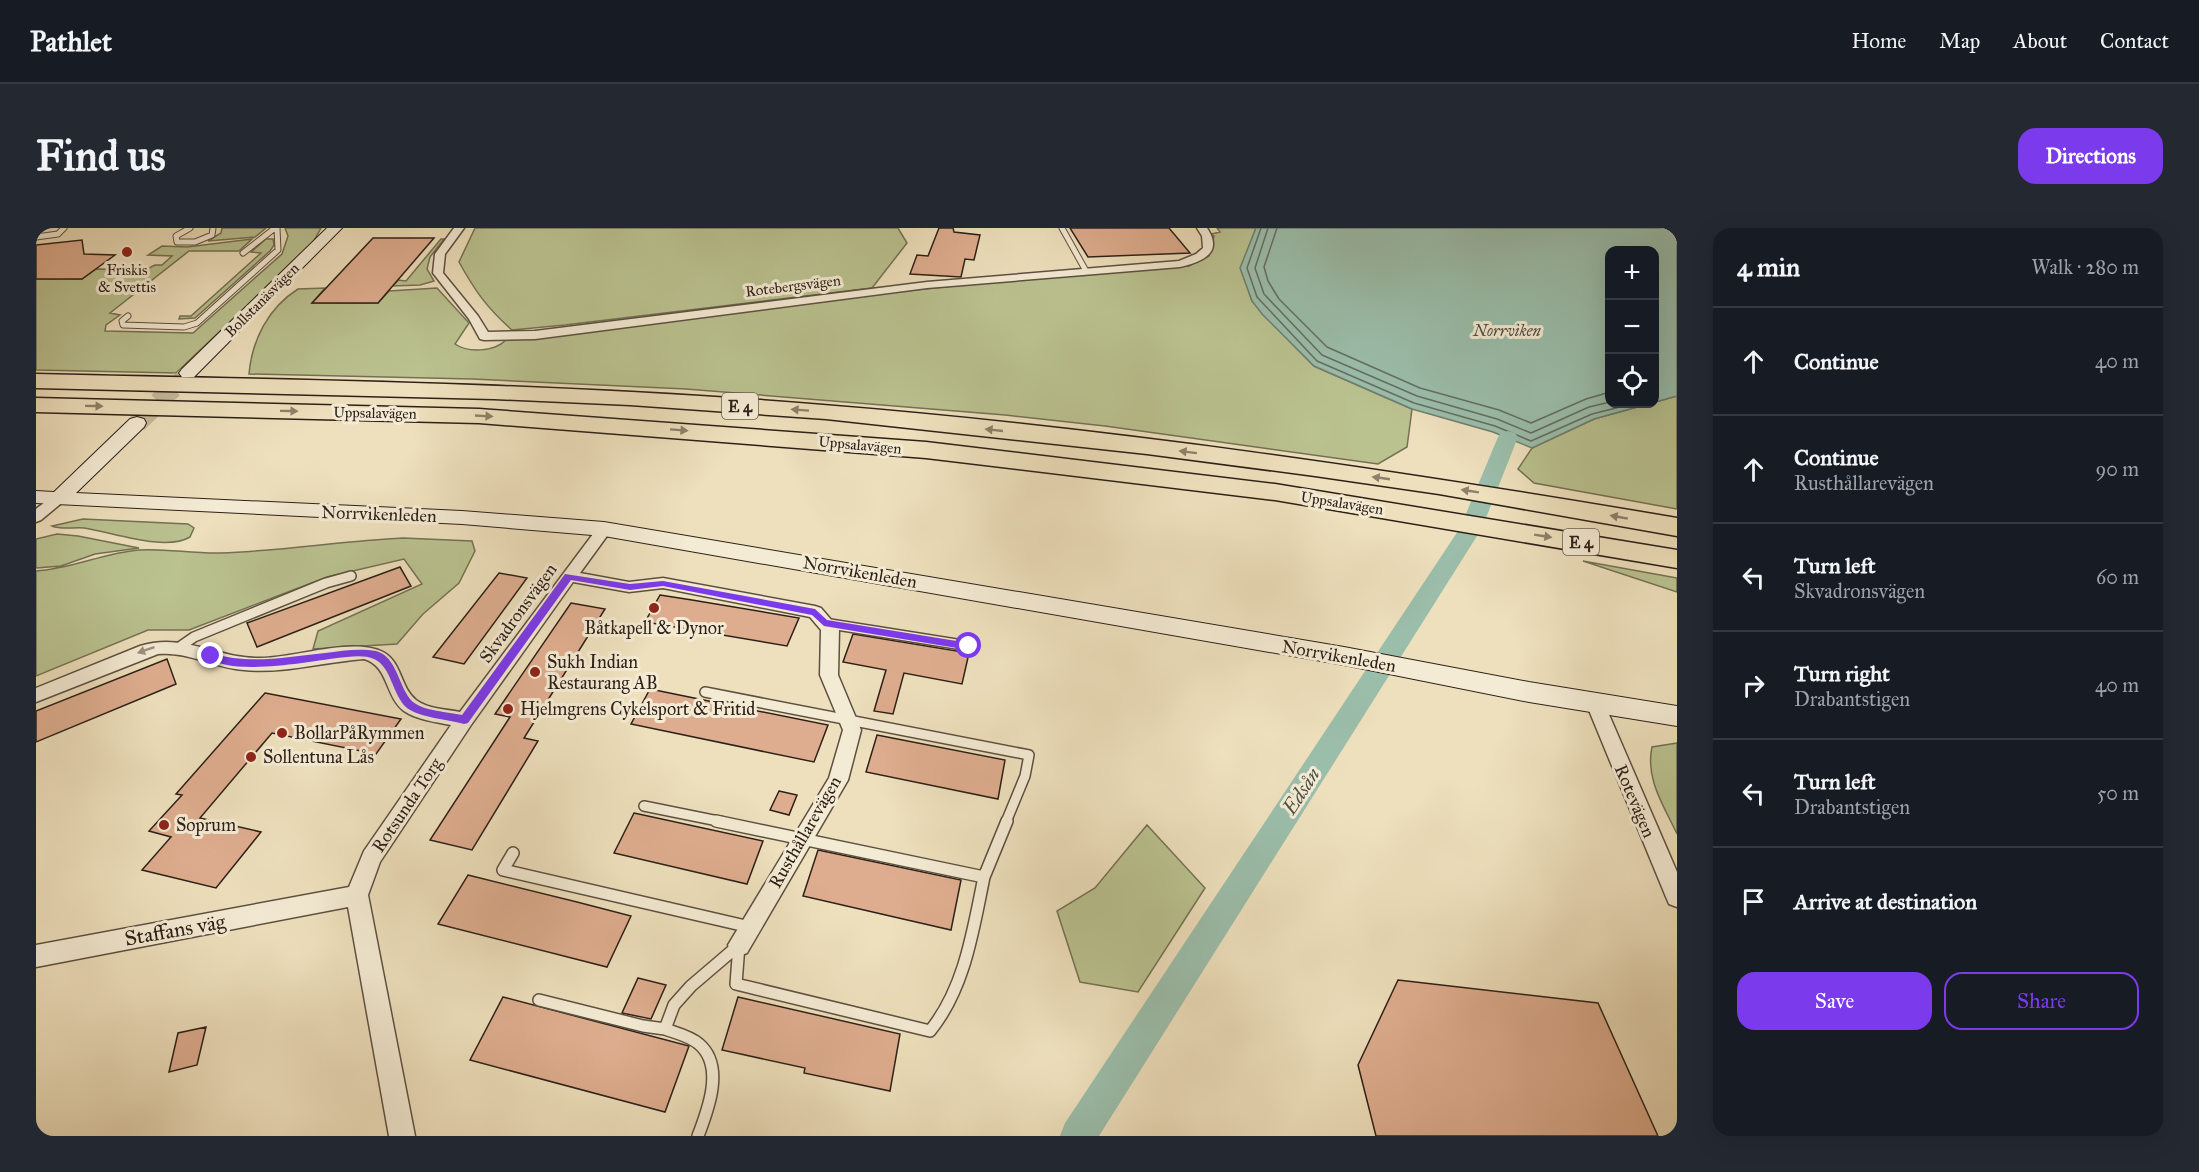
<!DOCTYPE html>
<meta charset="utf-8">
<style>
:root{--surface:#171b24;--page:#242831;--text:#f1f3f6;--muted:#9ea1a6;--line:#363941;--accent:#7c3aed}
body{margin:0;font-family:"IM FELL Great Primer",serif;background:var(--page);color:var(--text)}
.controls{position:absolute;right:18px;top:18px;display:grid;overflow:hidden;border-radius:12px;box-shadow:0 6px 24px #0002}
.controls button{width:54px;height:54px;display:grid;place-items:center;padding:0;border:0;border-bottom:2px solid var(--line);background:var(--surface);color:var(--text);font:30px sans-serif}
.stop{position:absolute;width:18px;height:18px;margin:-14px;border:4px solid #7c3aed;border-radius:50%;background:#fff}
.stop.end{background:#7c3aed;border-color:#fff;box-shadow:0 2px 6px #0008}
.list{margin:0;padding:0;list-style:none}
h2{display:flex;justify-content:space-between;align-items:center;height:78px;margin:0;padding:0 24px;font-size:26px}
h2 small{font-size:20px;font-weight:400;color:var(--muted)}
.list li{display:grid;grid-template-columns:39px 1fr auto;gap:18px;align-items:center;box-sizing:border-box;height:108px;padding:0 24px;border-top:2px solid var(--line)}
.list b{display:block;font-size:22px;white-space:nowrap}
.list p{margin:0;font-size:20px;white-space:nowrap;color:var(--muted)}
.list em{font-size:20px;font-style:normal;color:var(--muted)}
.actions{display:flex;gap:12px;padding:18px 24px}
.actions a{flex:1;padding:14px 0;border:2px solid var(--accent);border-radius:18px;text-align:center;font-size:21px;color:var(--accent)}
.actions .main{background:var(--accent);color:#fff}
.icon{flex:none;width:33px;height:33px;fill:none;stroke:currentColor;stroke-width:2;stroke-linecap:round;stroke-linejoin:round}
.map{position:relative;flex:none;width:1641px;height:908px;overflow:hidden;border-radius:18px}
header{display:flex;align-items:center;gap:36px;box-sizing:border-box;height:84px;padding:0 30px;background:var(--surface);border-bottom:2px solid var(--line)}
header strong{font-size:28px}
nav{display:flex;gap:33px;margin-inline-start:auto;font-size:21px}
.intro{display:flex;align-items:center;justify-content:space-between;box-sizing:border-box;height:144px;padding:0 36px}
h1{margin:0;font-size:42px}
.button{padding:15px 27px;border-radius:18px;background:var(--accent);color:#fff;font-size:21px;font-weight:700}
main{display:flex;gap:36px;padding:0 36px}
aside{flex:1;background:var(--surface);border-radius:18px;box-shadow:0 6px 24px #0002}
.map>svg:first-child{display:block}
.green{fill:#bac290;stroke:#747154;stroke-width:1.5}
.water{fill:#9bbeab;stroke:#6f7f70;stroke-width:1.5;fill-rule:evenodd}
.lines{fill:none;stroke-linecap:round;stroke-linejoin:round}
.shore{stroke:#646f62;stroke-width:1.5}
.canal{fill:#9bbeab;fill-rule:evenodd}
.building{fill:#dead8f;stroke:#2d2018;stroke-width:1.5}
.secondary-tunnel-far1{stroke:#c7ba9c;stroke-width:16;stroke-dasharray:16 8;stroke-linecap:butt}
.secondary-tunnel{stroke:#c7ba9c;stroke-width:20;stroke-dasharray:20 10;stroke-linecap:butt}
.lane-far2-casing{stroke:#5d5041;stroke-width:7}
.lane-far1-casing{stroke:#5d5041;stroke-width:12}
.lane-casing{stroke:#5d5041;stroke-width:14}
.street-casing{stroke:#5d5041;stroke-width:3}
.secondary-casing{stroke:#2d2018;stroke-width:2}
.highway-casing{stroke:#2d2018;stroke-width:3}
.lane-far2{stroke:#f4ebd4;stroke-width:5}
.lane-far1{stroke:#f4ebd4;stroke-width:9}
.lane{stroke:#f4ebd4;stroke-width:11}
.street{fill:#f4ebd4;fill-rule:evenodd}
.secondary{fill:#f4ebd4;fill-rule:evenodd}
.highway{fill:#eee0bd;fill-rule:evenodd}
.oneway{fill:#8e806a}
.oneway2{fill:#9a907f}
.route{fill:#7c3aed}
.poi-dot{fill:#8f2418;stroke:#f4ebd4;stroke-width:2}
.labels{text-anchor:middle;dominant-baseline:central;stroke-width:6;stroke-linejoin:round;paint-order:stroke}
.far-poi-label{font-size:15px;fill:#2d2018;stroke:#f4ebd4}
.far-street-label{font-size:15px;fill:#2d2018;stroke:#f4ebd4}
.far-water-label{font-size:16px;font-style:italic;fill:#4e4f44;stroke:#f4ebd4}
.shield{fill:#f4ebd4;stroke:#695d50;stroke-width:1.5}
.shield-label{font-size:16px;font-weight:bold;fill:#2d2018}
.street-label{font-size:18px;fill:#2d2018;stroke:#f4ebd4}
.poi-label{font-size:18px;fill:#2d2018;stroke:#f4ebd4;text-anchor:start}
.water-label{font-size:20px;font-style:italic;fill:#4e4f44;stroke:#f4ebd4}
.near-street-label{font-size:21px;fill:#2d2018;stroke:#f4ebd4}
</style>
<header>
<strong>Pathlet</strong>
<nav><a>Home</a><a>Map</a><a>About</a><a>Contact</a></nav>
</header>
<div class="intro"><h1>Find us</h1><a class="button">Directions</a></div>
<main>
<div class="map">
<svg width="1641" height="908" viewBox="0 0 1641 908">
<rect width="100%" height="100%" fill="#eee0bd"/>
<filter id="stains"><feTurbulence type="fractalNoise" baseFrequency=".00333" numOctaves="4"/><feColorMatrix values="0 0 0 0 .2 0 0 0 0 .09 0 0 0 0 .02 0 0 0 .5 -.17"/></filter>
<radialGradient id="worn" r=".72"><stop offset=".6" stop-color="#630" stop-opacity="0"/><stop offset="1" stop-color="#630" stop-opacity=".3"/></radialGradient>
<path class="green" d="M186 0H230L219 9 172 13 185 5Z
M249 0H285L276 16 140 145 0 142V51H46L60 41 109 42 119 37H126L136 28 112 27 126 18 151 19 216 11 203 23H153L74 85 84 87 70 97 69 103 157 105 246 26 252 8Z
M439 0H862L871 15 836 60 529 97 476 102C451 80 439 63 423 34Z
M1181 0H1220L1205 41 1216 73 1278 138 1376 181 1371 219 1342 236 1069 198 969 187 650 161 436 151 213 146C216 112 232 80 262 61L289 60 276 75H342L353 63 401 60 433 95 419 116C432 125 458 124 470 112L869 63 984 51 1153 38 1173 28 1178 8 1175 6 1184 4Z
M230 11H237L238 17 234 23 159 90 143 91 144 88H155L225 25 215 24Z
M405 11H408L394 29 391 41 398 53 384 57 357 58 362 52 370 53Z
M1641 168V281L1498 255 1482 241 1496 220 1558 191Z
M47 291 152 296 158 300 154 309C129 324 76 304 48 300 38 299 25 302 16 298Z
M21 306 42 308 103 320 59 326 25 338 0 340V311Z
M367 310 436 313 439 323 423 355 387 386 361 416 277 421 282 403 386 356 368 331 291 349 153 402H112L0 448V343C35 341 67 325 103 322 129 320 157 326 185 325 246 323 306 313 367 310Z
M1547 333 1641 350V364Z
M1641 515V606C1628 578 1609 551 1616 519Z
M1111 597 1169 660 1102 764 1044 754 1021 683 1059 660Z"/>
<path class="water" d="M1220 0H1641V168L1558 191 1496 220 1457 204 1376 181 1278 138 1226 86 1216 73 1204 40ZM1574 22H1618V176H1574Z"/>
<g class="lines">
<path class="shore" d="M1225 0 1211 40 1221 69 1281 133 1378 175 1459 198 1495 213 1556 186 1596 176
M1232 0 1219 40 1228 66 1286 127 1381 168 1461 191 1495 205 1553 179 1574 174
M1241 0 1228 39 1232 53 1243 71 1291 119 1384 160 1463 182 1495 195 1550 171 1574 164"/>
<path class="canal" d="M1472 203 1479 205 1482 209 1446 300 1063 908H1024L1029 895 1424 300 1462 209 1465 205Z"/>
</g>
<path class="building" d="M903 0H917L918 4 944 7 938 32 929 31 925 49 874 46 881 27 892 28Z
M1034 0H1133L1154 25 1052 29Z
M337 10H398L342 75H276Z
M46 12 48 26 79 27 46 51H0V17Z
M364 339 375 358 221 419 211 395Z
M463 345 491 350 428 436 397 429Z
M624 367 656 372 763 390 751 418 609 394Z
M535 375 569 381 488 510 502 513 436 622 394 612 474 489 459 486Z
M817 406 933 425 926 456 868 445 857 486 838 483 850 442 807 434Z
M131 431 140 456 0 514V483Z
M614 461 702 479 792 497 778 534 595 496Z
M229 465 365 491 340 526 236 505 164 590 225 604 180 660 106 642 135 609 113 603 146 567 140 566Z
M841 507 969 532 962 571 830 544Z
M743 563 761 567 753 587 734 582Z
M598 585 727 613 711 656 578 625Z
M782 622 925 652 915 702 767 668Z
M432 647 541 674 595 688 571 739 402 696Z
M602 750 630 757 615 791 586 785Z
M1362 752 1562 775 1622 908H1340L1322 837Z
M467 769 653 818 629 884 434 832Z
M702 769 864 806 854 863 768 845 769 840 686 822Z
M170 799 161 837 133 844 142 805Z"/>
<g class="lines">
<path class="secondary-tunnel-far1" d="M144 153 152 145"/>
<path class="secondary-tunnel" d="M101 195 145 152"/>
<g class="lane-far2-casing">
<path id="lane-far2" d="M154 0 140 8 141 14H159L176 7 177 0
M1026 0 1050 43
M0 9 22 6 28 0
M207 25 239 0
M92 88 86 93 87 97 148 99 161 95 242 22 241 0"/>
</g>
<g class="lane-far1-casing">
<path id="lane-far1" d="M788 395 933 418
M145 418 158 409 290 355 315 348
M669 464 993 527 989 548 970 594
M608 578 687 594"/>
</g>
<g class="lane-casing">
<path id="lane" d="M680 593 948 649 971 593
M477 625 467 642 714 699
M703 717 700 756 894 803C929 760 937 702 948 649
M503 772 607 798 629 801
M662 908C672 882 689 838 663 816 654 808 640 805 629 801L638 777 655 758 703 717"/>
</g>
<g class="street-casing">
<path id="street" d="M418 0H428L409 26 407 45 442 88 452 104 499 103 891 54 1143 33 1160 26 1167 20 1166 8 1161 0H1171C1188 25 1166 34 1144 39L891 60 499 111 448 112 444 111 433 91 397 45 399 26Z
M23 266 28 267 30 270 28 273 5 292 0 294V281L18 267Z
M568 296 576 301 544 345 593 354 627 350 779 378 785 380 803 401 802 447 825 502 812 552 711 725 703 728 695 725 692 717 793 550 807 502 784 447 785 402 774 389 627 360 593 364 537 354 435 497 344 634 332 667 379 908H353L312 679 0 739V717L313 659 328 623 415 497C400 494 381 492 368 483 349 469 353 438 328 431 288 434 248 446 208 442 178 440 152 423 122 426L0 474V460L104 418C148 404 181 431 225 430 259 430 316 409 347 424 366 434 364 459 380 472 392 481 409 481 424 484L563 298Z
M1559 468 1565 470 1568 475 1641 644V679L1633 676 1630 669 1550 475 1553 470Z"/>
</g>
<g class="secondary-casing">
<path id="secondary" d="M291 0H306L158 149H146L143 145 146 141Z
M101 189 108 191 110 195 108 199 40 265 426 283 568 294 1308 419 1493 454 1641 478V498L1493 474 1308 437 568 308 426 296 0 275V263L18 264 94 191Z"/>
</g>
<g class="highway-casing">
<path id="highway" d="M0 146C262 152 525 155 787 177 1073 200 1358 242 1641 290V308L1403 266 1279 248 1111 226 790 191 594 177 458 171 0 160Z
M0 170 443 181 890 214 1239 256 1641 322V340L1239 272 890 230 443 195 0 184Z"/>
</g>
<use href="#lane-far2" class="lane-far2"/>
<use href="#lane-far1" class="lane-far1"/>
<use href="#lane" class="lane"/>
<use href="#street" class="street"/>
<use href="#secondary" class="secondary"/>
<use href="#highway" class="highway"/>
</g>
<defs><path id="oneway-solid" d="M-6-.8H1V-3.2L6.5 0L1 3.2V.8H-6Z" transform="scale(1.5)"/></defs>
<g class="oneway">
<use href="#oneway-solid" transform="translate(58 178) rotate(1)"/>
<use href="#oneway-solid" transform="translate(764 182) rotate(-176)"/>
<use href="#oneway-solid" transform="translate(253 183) rotate(1)"/>
<use href="#oneway-solid" transform="translate(448 188) rotate(3)"/>
<use href="#oneway-solid" transform="translate(643 202) rotate(4)"/>
<use href="#oneway-solid" transform="translate(958 202) rotate(-174)"/>
<use href="#oneway-solid" transform="translate(1152 224) rotate(-173)"/>
<use href="#oneway-solid" transform="translate(1345 250) rotate(-172)"/>
<use href="#oneway-solid" transform="translate(1434 263) rotate(-171)"/>
<use href="#oneway-solid" transform="translate(1583 289) rotate(-170)"/>
<use href="#oneway-solid" transform="translate(1507 308) rotate(9)"/>
</g>
<use class="oneway2" href="#oneway-solid" transform="translate(110 422) rotate(161)"/>
<path class="route" d="M529 346 594 356 627 353 779 381 791 392 933 415 937 418 933 422 788 398 776 387 627 358 594 362 535 352 432 495 428 496C414 492 382 489 371 480 356 467 356 439 338 431 328 426 311 429 301 430 271 434 192 449 170 428L175 425C213 437 250 429 289 425 305 423 323 420 340 423 362 429 362 460 377 474 388 483 412 484 426 487Z"/>
<g class="poi-dot">
<circle cx="91" cy="24" r="6"/>
<circle cx="618" cy="380" r="6"/>
<circle cx="499" cy="444" r="6"/>
<circle cx="472" cy="481" r="6"/>
<circle cx="246" cy="505" r="6"/>
<circle cx="215" cy="529" r="6"/>
<circle cx="128" cy="597" r="6"/>
</g>
<g class="labels">
<g class="far-poi-label">
<text x="91" y="42">Friskis<tspan x="91" dy="17">&amp; Svettis</tspan></text>
</g>
<g class="far-street-label">
<text transform="translate(757 58) rotate(-7)">Rotebergsvägen</text>
<text transform="translate(226 72) rotate(-45)">Bollstanäsvägen</text>
<text transform="translate(339 185) rotate(1)">Uppsalavägen</text>
<text transform="translate(824 217) rotate(5)">Uppsalavägen</text>
<text transform="translate(1306 275) rotate(9)">Uppsalavägen</text>
</g>
<g class="far-water-label">
<text x="1471" y="102">Norrviken</text>
</g>
<g class="shield">
<rect x="686" y="165" width="36" height="26" rx="4.5"/>
<rect x="1527" y="301" width="36" height="26" rx="4.5"/>
</g>
<g class="shield-label">
<text x="704" y="178">E 4</text>
<text x="1545" y="314">E 4</text>
</g>
<g class="street-label">
<text transform="translate(343 286) rotate(2)">Norrvikenleden</text>
<text transform="translate(824 344) rotate(10)">Norrvikenleden</text>
<text transform="translate(482 385) rotate(-54)">Skvadronsvägen</text>
<text transform="translate(1303 428) rotate(10)">Norrvikenleden</text>
<text transform="translate(1599 573) rotate(67)">Rotevägen</text>
<text transform="translate(371 577) rotate(-56)">Rotsunda Torg</text>
<text transform="translate(769 604) rotate(-60)">Rusthållarevägen</text>
</g>
<g class="poi-label">
<text x="618" y="400" text-anchor="middle">Båtkapell &amp; Dynor</text>
<text x="511" y="434">Sukh Indian<tspan x="511" dy="21">Restaurang AB</tspan></text>
<text x="484" y="481">Hjelmgrens Cykelsport &amp; Fritid</text>
<text x="258" y="505">BollarPåRymmen</text>
<text x="227" y="529">Sollentuna Lås</text>
<text x="140" y="597">Soprum</text>
</g>
<g class="water-label">
<text transform="translate(1265 563) rotate(-57)">Edsån</text>
</g>
<g class="near-street-label">
<text transform="translate(139 702) rotate(-10)">Staffans väg</text>
</g>
</g>
<rect width="100%" height="100%" filter="url(#stains)"/>
<rect width="100%" height="100%" fill="url(#worn)"/>
</svg>
<div class="controls">
<button>+</button>
<button>−</button>
<button><svg class="icon" aria-label="locate" viewBox="0 0 24 24"><circle cx="12" cy="12" r="6"/><path d="M12 2v4M12 18v4M2 12h4M18 12h4"/></svg></button>
</div>
<div class="stop" style="left:933px;top:418px"></div>
<div class="stop end" style="left:175px;top:428px"></div>
</div>
<aside>
<h2>4 min<small>Walk · 280 m</small></h2>
<ul class="list">
<li><svg class="icon" aria-label="ahead" viewBox="0 0 24 24"><path d="M12 20V5M6 11l6-6 6 6"/></svg><div><b>Continue</b></div><em>40 m</em></li>
<li><svg class="icon" aria-label="ahead" viewBox="0 0 24 24"><path d="M12 20V5M6 11l6-6 6 6"/></svg><div><b>Continue</b><p>Rusthållarevägen</p></div><em>90 m</em></li>
<li><svg class="icon" aria-label="left" viewBox="0 0 24 24"><path d="M17 20v-9H6M10 6l-5 5 5 5"/></svg><div><b>Turn left</b><p>Skvadronsvägen</p></div><em>60 m</em></li>
<li><svg class="icon" aria-label="right" viewBox="0 0 24 24"><path d="M7 20v-9h11M14 6l5 5-5 5"/></svg><div><b>Turn right</b><p>Drabantstigen</p></div><em>40 m</em></li>
<li><svg class="icon" aria-label="left" viewBox="0 0 24 24"><path d="M17 20v-9H6M10 6l-5 5 5 5"/></svg><div><b>Turn left</b><p>Drabantstigen</p></div><em>50 m</em></li>
<li><svg class="icon" aria-label="arrive" viewBox="0 0 24 24"><path d="M6 21V4h12l-3 4 3 4H6"/></svg><div><b>Arrive at destination</b></div></li>
</ul>
<div class="actions"><a class="main">Save</a><a>Share</a></div>
</aside>
</main>
